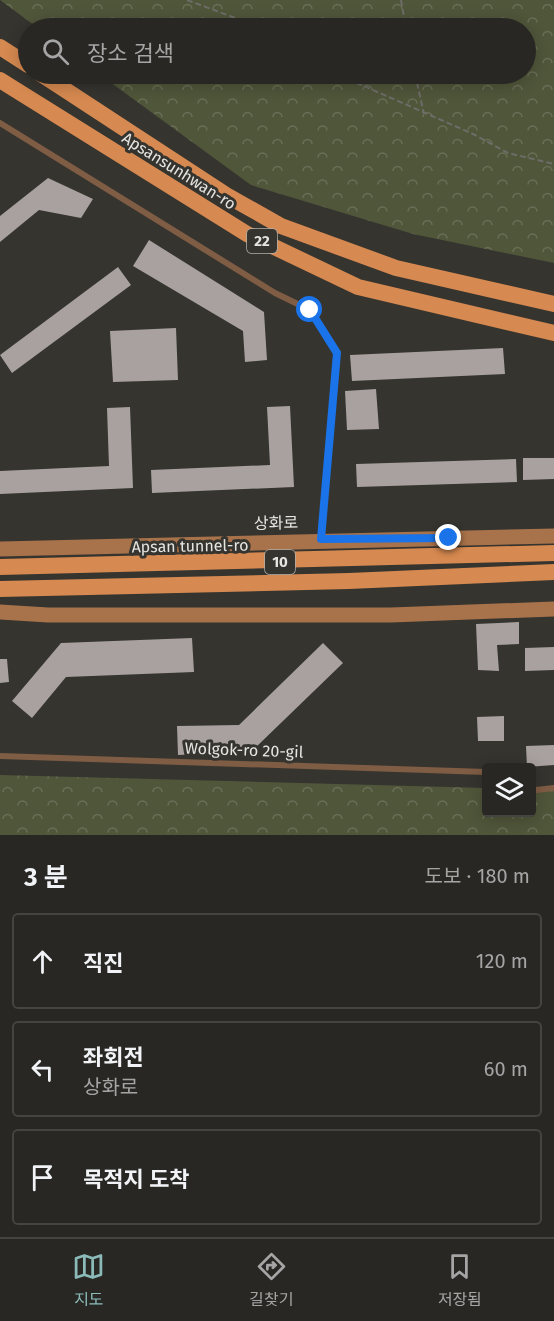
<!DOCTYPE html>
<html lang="ko">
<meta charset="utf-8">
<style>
:root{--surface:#282723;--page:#302f2b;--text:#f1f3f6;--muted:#a5a5a6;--line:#444441;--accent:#8bbbb9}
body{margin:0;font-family:"Fira Sans","Noto Sans KR",sans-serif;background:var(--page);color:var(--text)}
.controls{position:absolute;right:18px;bottom:18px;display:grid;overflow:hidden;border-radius:6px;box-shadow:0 3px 15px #0003}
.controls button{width:54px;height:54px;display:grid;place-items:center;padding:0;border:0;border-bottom:2px solid var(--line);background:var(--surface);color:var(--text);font:30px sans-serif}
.stop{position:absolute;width:18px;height:18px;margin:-14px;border:4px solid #1a73e8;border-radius:50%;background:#fff}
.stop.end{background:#1a73e8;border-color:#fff;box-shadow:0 2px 6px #0008}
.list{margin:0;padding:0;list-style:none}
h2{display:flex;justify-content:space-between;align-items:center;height:78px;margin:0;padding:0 24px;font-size:26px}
h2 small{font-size:20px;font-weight:400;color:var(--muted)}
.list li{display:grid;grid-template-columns:39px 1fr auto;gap:18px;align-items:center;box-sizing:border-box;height:96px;margin:0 12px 12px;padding:0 12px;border:2px solid var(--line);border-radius:6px}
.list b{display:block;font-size:22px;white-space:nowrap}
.list p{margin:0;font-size:20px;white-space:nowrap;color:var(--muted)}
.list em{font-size:20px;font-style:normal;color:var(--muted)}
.icon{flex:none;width:33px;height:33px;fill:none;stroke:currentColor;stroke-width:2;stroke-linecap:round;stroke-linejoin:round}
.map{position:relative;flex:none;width:554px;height:835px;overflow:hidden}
.search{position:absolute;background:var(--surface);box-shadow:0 3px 15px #0003;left:18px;right:18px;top:18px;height:66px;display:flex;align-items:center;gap:15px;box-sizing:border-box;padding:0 21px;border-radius:33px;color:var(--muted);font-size:22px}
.sheet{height:402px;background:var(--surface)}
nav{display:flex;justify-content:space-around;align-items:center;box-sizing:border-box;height:84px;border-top:2px solid var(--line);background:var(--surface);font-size:16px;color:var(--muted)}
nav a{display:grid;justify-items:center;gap:3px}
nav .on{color:var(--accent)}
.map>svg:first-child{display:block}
.forest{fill:url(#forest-crowns)}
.building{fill:#a8a19f}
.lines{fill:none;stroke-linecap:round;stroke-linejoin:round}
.path{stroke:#6d6c68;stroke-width:2;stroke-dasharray:6 3;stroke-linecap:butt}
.service{stroke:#7f5c44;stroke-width:6}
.secondary{stroke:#a8724a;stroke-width:15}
.trunk{stroke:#d68950;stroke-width:16}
.route{stroke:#1a73e8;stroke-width:8}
.labels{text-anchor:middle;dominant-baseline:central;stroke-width:6;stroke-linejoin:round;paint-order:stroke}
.shield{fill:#35342f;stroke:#b0b0ac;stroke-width:1.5}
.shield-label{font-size:15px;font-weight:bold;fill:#e5e5e2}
.street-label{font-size:16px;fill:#e5e5e2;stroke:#35342f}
</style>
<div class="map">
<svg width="554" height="835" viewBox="0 0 554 835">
<defs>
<pattern id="forest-crowns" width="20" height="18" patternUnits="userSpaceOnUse" patternTransform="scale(1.5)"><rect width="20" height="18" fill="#50563a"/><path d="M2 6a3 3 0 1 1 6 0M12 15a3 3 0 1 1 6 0" fill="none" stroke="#696e56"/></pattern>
</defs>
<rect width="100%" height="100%" fill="#35342f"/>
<path class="forest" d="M0 0H554V263L413 234 251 185 99 74H526V28H38Z
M0 775 486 788V812H532V788H554V835H0Z"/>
<path class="building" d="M48 178 93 199 81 218 39 210 0 242V216Z
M149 240 264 312 267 360 245 362 243 331 133 266Z
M118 267 131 285 12 373 0 355Z
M176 328 178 380 113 382 110 331Z
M503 348 505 374 352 381 350 355Z
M376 389 379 429 347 430 345 391Z
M290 406 294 487 152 493 151 470 270 465 267 407Z
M130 407 133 488 0 494V471L109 466 107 408Z
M523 458H554V479L523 480Z
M516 459 517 482 357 487 356 464Z
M519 622V644L497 645 499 671 478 670 476 624Z
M192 638 194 672 66 677 32 718 12 701 61 643Z
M323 643 343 663 251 752 178 755 177 726 239 725Z
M554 647V670L525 671V648Z
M0 659H7L9 682 0 683Z
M504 716V741H478L477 717Z
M554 745V765L527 767 526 746Z"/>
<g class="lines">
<path class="path" d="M187 0 238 19 249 28
M401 0 406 28
M321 74 357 83 473 134 508 153 554 164
M415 74 424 114"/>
<path class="service" d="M0 123 275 293 310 310 337 353 321 539
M0 756 486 772
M532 788 536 790 554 788"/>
<path class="secondary" d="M0 549 554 536
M0 612 48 615H391L554 609"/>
<path class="trunk" d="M0 47 28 65
M41 74 226 195 281 226 396 268 554 304
M0 80 247 234 358 287 554 333
M0 567 554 553
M0 589 349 581 554 572"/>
</g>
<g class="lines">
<path class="route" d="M310 310 337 353 321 539 449 538"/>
</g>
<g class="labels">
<g class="shield">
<rect x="247" y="229" width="30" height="24" rx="4.5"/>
<rect x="265" y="550" width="30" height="24" rx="4.5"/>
</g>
<g class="shield-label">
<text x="262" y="241">22</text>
<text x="280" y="562">10</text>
</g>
<g class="street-label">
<text transform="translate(179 171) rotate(32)">Apsansunhwan-ro</text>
<text transform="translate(276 523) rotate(-1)">상화로</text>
<text transform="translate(190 546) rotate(-1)">Apsan tunnel-ro</text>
<text transform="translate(244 750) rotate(2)">Wolgok-ro 20-gil</text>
</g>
</g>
</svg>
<div class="controls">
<button><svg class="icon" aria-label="layers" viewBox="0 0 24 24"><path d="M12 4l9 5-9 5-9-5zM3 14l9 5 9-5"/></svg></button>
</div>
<div class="stop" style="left:310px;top:310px"></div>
<div class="stop end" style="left:449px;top:538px"></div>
<div class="search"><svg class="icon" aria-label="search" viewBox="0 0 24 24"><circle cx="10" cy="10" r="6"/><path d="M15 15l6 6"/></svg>장소 검색</div>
</div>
<section class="sheet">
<h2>3 분<small>도보 · 180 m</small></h2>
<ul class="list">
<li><svg class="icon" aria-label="ahead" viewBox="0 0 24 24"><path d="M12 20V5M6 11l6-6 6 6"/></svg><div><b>직진</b></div><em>120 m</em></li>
<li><svg class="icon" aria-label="left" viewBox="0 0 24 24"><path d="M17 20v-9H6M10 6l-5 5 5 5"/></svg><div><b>좌회전</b><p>상화로</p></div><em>60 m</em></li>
<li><svg class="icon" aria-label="arrive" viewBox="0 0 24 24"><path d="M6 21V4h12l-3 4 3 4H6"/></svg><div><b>목적지 도착</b></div></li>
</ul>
</section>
<nav>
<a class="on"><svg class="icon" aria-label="map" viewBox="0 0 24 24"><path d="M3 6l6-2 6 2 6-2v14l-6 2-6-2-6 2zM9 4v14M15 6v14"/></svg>지도</a>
<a><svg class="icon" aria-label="directions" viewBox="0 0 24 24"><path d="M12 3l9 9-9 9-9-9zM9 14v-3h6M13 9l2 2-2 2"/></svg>길찾기</a>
<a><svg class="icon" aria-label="saved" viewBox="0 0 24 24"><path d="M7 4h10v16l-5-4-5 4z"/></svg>저장됨</a>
</nav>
